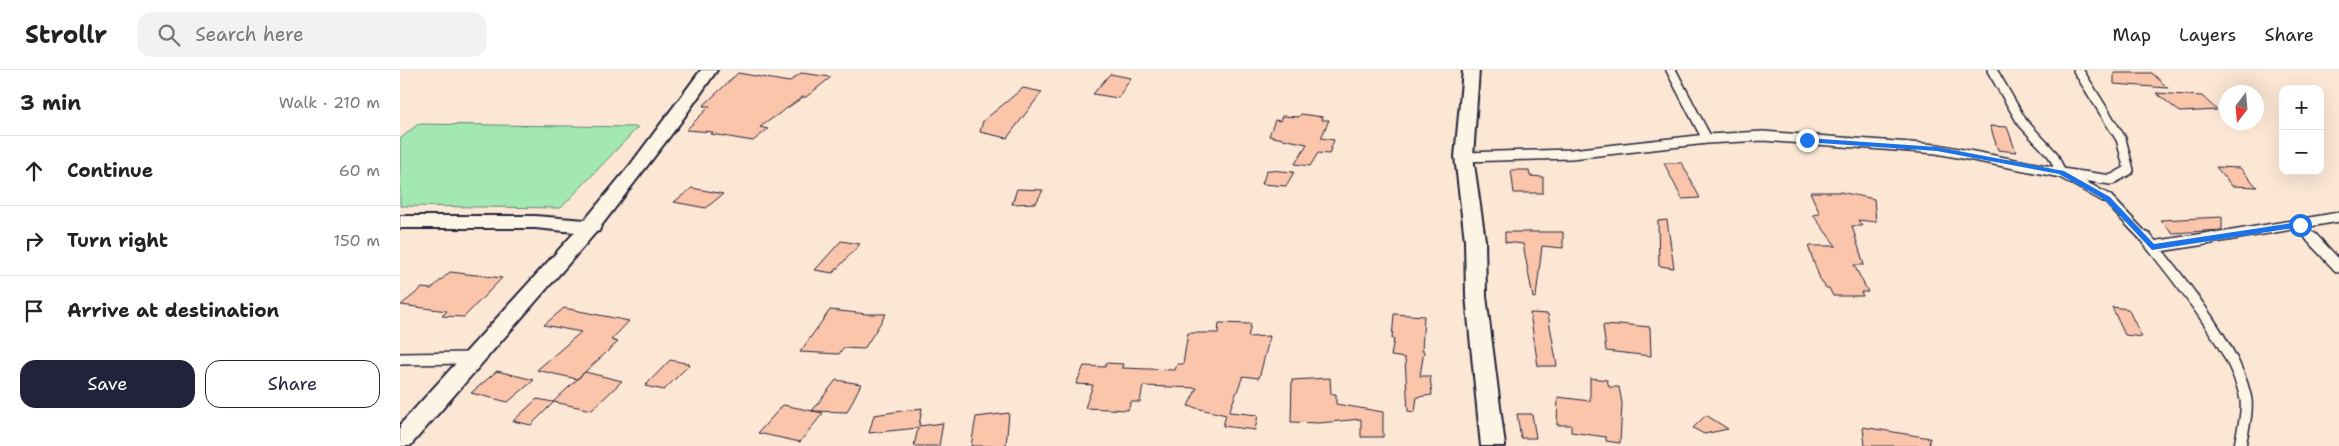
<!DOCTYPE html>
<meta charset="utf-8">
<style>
:root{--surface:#fff;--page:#f2f2f2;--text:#222;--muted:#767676;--line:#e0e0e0;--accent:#22223b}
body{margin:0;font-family:"Shantell Sans",sans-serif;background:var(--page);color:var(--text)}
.controls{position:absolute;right:15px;top:15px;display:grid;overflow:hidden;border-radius:10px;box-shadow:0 5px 20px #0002}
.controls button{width:45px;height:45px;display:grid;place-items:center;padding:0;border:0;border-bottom:1px solid var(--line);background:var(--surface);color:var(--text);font:25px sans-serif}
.compass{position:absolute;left:1819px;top:15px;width:45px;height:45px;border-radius:50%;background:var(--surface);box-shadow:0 5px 20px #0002;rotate:196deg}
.stop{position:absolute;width:15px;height:15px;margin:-11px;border:4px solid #1a73e8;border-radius:50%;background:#fff}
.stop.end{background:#1a73e8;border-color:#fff;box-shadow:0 1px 5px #0008}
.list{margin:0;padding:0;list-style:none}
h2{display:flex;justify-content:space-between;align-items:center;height:65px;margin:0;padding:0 20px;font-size:21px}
h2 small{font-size:16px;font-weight:400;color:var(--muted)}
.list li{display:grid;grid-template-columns:32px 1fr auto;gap:15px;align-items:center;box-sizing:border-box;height:70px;padding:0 20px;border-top:1px solid var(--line)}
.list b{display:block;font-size:19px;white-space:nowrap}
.list em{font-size:16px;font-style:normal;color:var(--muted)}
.actions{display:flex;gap:10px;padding:15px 20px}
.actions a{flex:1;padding:11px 0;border:1px solid var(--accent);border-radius:15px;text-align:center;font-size:18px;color:var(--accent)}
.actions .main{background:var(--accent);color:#fff}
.icon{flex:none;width:28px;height:28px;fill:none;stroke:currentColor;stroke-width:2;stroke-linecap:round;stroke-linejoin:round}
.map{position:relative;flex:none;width:1939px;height:376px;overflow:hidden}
header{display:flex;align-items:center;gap:30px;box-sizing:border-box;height:70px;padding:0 25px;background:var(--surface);border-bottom:1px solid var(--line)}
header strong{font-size:24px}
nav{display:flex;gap:28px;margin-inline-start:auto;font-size:18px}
.search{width:350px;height:45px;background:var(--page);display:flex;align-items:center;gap:12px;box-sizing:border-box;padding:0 18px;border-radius:15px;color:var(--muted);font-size:19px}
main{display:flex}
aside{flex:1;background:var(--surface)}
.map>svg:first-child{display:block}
.green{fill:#a3e7b1;stroke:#628476}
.building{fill:#fbc5ac;stroke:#22223b}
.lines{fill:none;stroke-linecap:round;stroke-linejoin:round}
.service-far1-casing{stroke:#22223b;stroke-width:12}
.service-casing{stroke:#22223b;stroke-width:14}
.minor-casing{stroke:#22223b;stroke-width:4}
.service-far1{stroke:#fcf5e5;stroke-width:9}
.service{stroke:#fcf5e5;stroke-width:11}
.minor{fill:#fcf5e5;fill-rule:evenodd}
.route{fill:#1a73e8}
</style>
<header>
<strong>Strollr</strong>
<div class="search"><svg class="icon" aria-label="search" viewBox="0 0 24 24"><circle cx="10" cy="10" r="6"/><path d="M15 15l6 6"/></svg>Search here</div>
<nav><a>Map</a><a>Layers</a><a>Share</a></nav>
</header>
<main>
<aside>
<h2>3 min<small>Walk · 210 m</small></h2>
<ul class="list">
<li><svg class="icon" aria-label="ahead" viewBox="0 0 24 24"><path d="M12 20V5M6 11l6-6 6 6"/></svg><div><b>Continue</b></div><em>60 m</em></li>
<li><svg class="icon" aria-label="right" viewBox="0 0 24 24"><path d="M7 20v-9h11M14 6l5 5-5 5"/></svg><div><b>Turn right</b></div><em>150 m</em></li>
<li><svg class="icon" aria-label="arrive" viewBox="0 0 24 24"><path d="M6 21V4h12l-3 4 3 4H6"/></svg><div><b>Arrive at destination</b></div></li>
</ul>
<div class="actions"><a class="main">Save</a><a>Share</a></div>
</aside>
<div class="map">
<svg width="1939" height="376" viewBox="0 0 1939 376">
<rect width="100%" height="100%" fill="#fce7d4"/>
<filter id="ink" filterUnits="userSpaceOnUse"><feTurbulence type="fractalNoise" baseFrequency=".02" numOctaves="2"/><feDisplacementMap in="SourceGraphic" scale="10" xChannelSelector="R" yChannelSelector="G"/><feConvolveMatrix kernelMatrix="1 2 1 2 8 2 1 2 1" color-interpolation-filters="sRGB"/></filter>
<g filter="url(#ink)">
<path class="green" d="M18 54 238 57 161 138 0 136V69Z"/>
<path class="building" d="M338 3 389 12 401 3 431 7 406 27H403L360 57 368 59 353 71 311 64 313 62 286 60 310 36H303Z
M1714 3H1752L1768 18 1714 14Z
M710 4 731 8 718 28 693 24Z
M623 18 642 22 607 68 580 62 583 51Z
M1756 23 1802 26 1817 40 1780 42Z
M901 44 923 47 922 50H929L921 68 934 70 929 84 918 83 910 96 895 94 907 74 869 66 875 50 880 51 882 46 899 47Z
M1590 56 1607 57 1616 82 1598 80Z
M1264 93H1282L1300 128 1282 129Z
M1816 97 1840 98 1857 117 1832 116Z
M867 100 894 102 886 116 862 114Z
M1111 100H1129L1130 106 1143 107V123H1114Z
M292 118 323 124 306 138 274 132Z
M617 119 643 120 636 133 612 134Z
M1410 122H1440L1474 129 1476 152 1458 150 1462 156H1452L1464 195H1454L1468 222H1461L1463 226H1433L1429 218H1426L1420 209 1408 176H1436L1413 145 1420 144Z
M1822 147V160L1773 163 1760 150Z
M1267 150 1274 198 1259 196 1258 151Z
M1105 162H1163V178L1142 176 1136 227 1133 228 1123 174 1105 172Z
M441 171 460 174 433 203 415 200Z
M50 202 102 208 64 247 42 246 47 241 1 235 22 218 31 219Z
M1712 237 1728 239 1742 267 1725 265Z
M164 238 229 251 211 270 218 272 177 309 137 300 181 262 144 255Z
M430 240 467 244H486L464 279 443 278 439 284 400 282Z
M1130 243 1148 244 1157 296H1138Z
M994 244 1024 246 1022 281H1024L1020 306H1030L1032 325 1017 327 1015 342 1008 341 1005 288 991 286 994 269H992Z
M819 253 851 254 848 267 870 266 859 308 843 306 829 342 858 345 855 360 823 356 826 345 788 336 797 318 743 316 740 332H731L728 340 685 338 693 315 676 314 684 296 705 297 706 293 723 294 722 298 775 300 777 294H783L788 263H818Z
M1219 254 1250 257 1251 286 1206 281 1203 255 1219 256Z
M270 290 290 294 264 320 245 316Z
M97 301 134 310 108 332 71 323Z
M185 302 222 311 192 340 154 332 131 355 113 351 137 329 153 332Z
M930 308 931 324H936V334L983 342V367H961V349L919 353 891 352 892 310Z
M1190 308 1207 310 1209 317H1219L1222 333 1220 373 1206 371V367L1171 362V355H1157L1158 327 1190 331Z
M436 310 461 314 447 342 412 341Z
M383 335 423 343 400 372 358 363Z
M522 338 519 356 543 353 539 376H514L518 358 469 363 474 345Z
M609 343 606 376H571L576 347Z
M1117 344H1132L1136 368H1121Z
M1306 345 1328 359 1304 364 1293 358Z
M1463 357 1530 368 1529 376H1465Z"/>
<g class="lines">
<g class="service-far1-casing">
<path id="service-far1" d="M1271 0 1307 69
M1592 0 1622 52 1653 85 1661 103
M1678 0 1721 69 1729 100 1711 110 1661 103 1708 129 1747 170
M1064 87 1171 84 1307 69 1363 66 1537 79 1661 103
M1900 155 1913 170
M1803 170 1939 147"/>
</g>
<g class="service-casing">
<path id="service" d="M1746 168C1777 207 1838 281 1846 330 1848 345 1842 362 1840 376
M1912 168 1939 197
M1753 177 1811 168
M0 289 73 288"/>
</g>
<g class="minor-casing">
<path id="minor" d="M301 0H317L280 53 201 156 199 161 196 162 10 376H0V355L175 162 135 158H0V146H135L185 150 231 94Z
M1063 0H1079L1073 87 1085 170 1086 226 1105 376H1081L1066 226 1065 170 1055 87Z"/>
</g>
<use href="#service-far1" class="service-far1"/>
<use href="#service" class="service"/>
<use href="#minor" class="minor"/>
</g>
</g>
<path class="route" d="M1407 68 1537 77 1664 101 1710 127 1754 174 1900 152 1904 155 1900 157 1752 180 1705 130 1659 104 1537 81 1404 72V68Z"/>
</svg>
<div class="controls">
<button>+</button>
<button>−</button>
</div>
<svg class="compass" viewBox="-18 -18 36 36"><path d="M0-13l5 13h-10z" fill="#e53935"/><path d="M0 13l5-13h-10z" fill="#767676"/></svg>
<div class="stop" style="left:1900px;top:155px"></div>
<div class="stop end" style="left:1407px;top:70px"></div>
</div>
</main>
